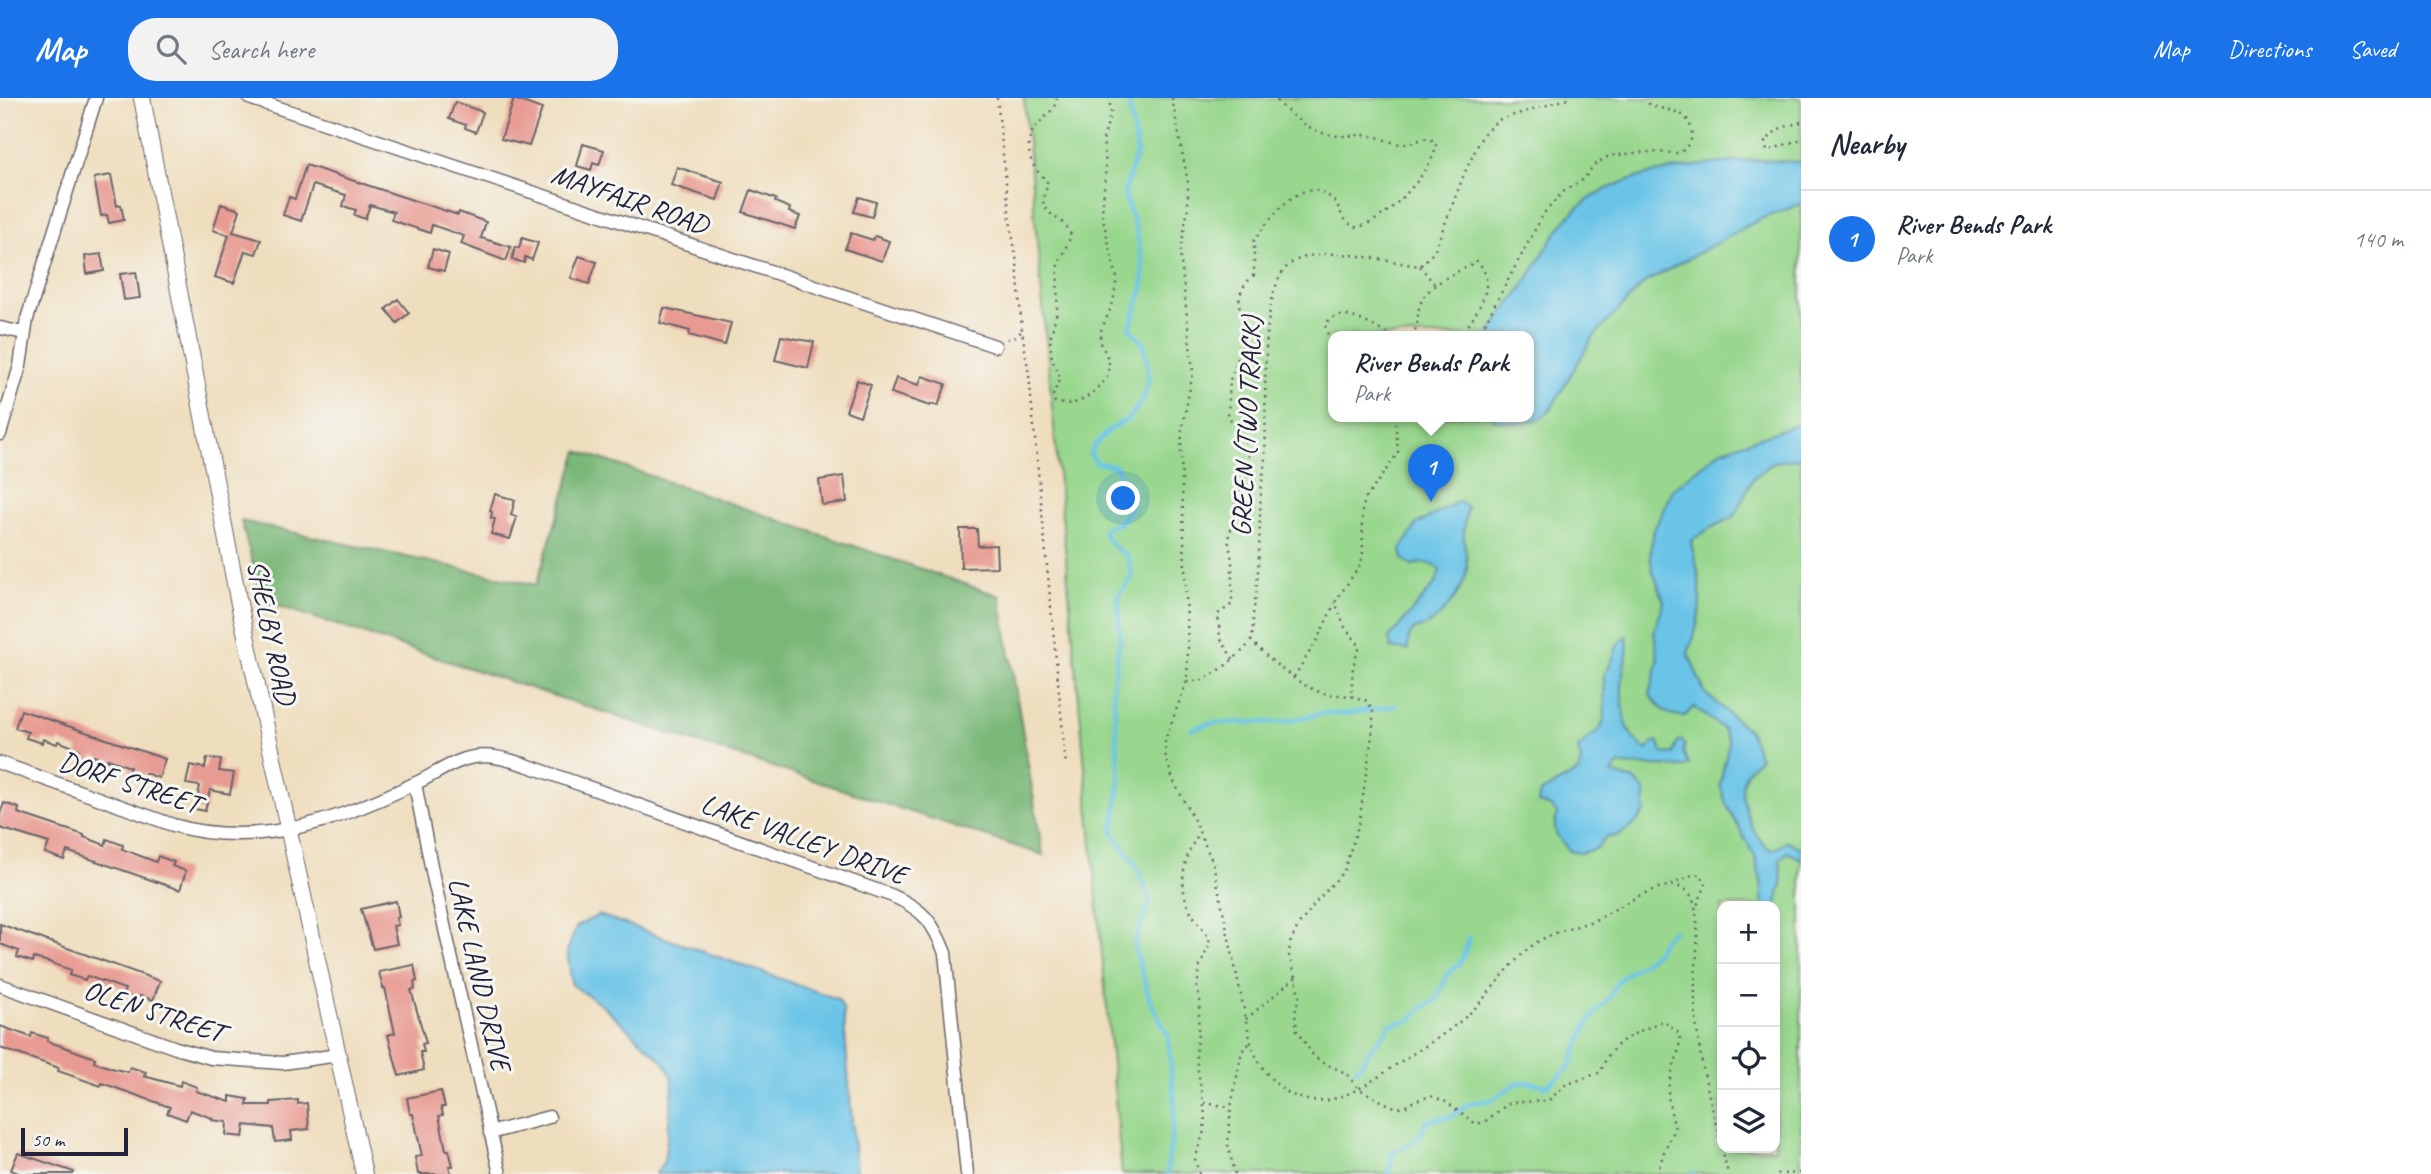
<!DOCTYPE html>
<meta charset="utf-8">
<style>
:root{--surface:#fff;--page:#f2f2f3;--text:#1f2937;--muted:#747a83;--line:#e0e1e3;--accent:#1a73e8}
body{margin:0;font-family:Caveat,sans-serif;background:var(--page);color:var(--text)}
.controls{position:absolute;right:21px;bottom:21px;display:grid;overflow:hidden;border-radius:14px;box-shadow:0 4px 10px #0003}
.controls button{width:63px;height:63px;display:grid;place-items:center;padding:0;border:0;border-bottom:2px solid var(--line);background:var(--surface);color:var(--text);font:35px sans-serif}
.scale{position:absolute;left:21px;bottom:18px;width:107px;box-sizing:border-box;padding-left:7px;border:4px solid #22223b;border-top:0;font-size:19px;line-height:24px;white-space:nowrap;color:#22223b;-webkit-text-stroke:5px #f6f6f2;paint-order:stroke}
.you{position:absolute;left:1124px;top:401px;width:24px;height:24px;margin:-18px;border:5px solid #fff;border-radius:50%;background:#1a73e8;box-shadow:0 0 0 10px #1a73e833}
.badge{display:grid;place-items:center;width:46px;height:46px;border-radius:50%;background:var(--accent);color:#fff;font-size:23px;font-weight:700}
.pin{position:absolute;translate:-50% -58px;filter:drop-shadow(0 2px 4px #0008)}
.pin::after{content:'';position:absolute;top:37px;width:24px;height:21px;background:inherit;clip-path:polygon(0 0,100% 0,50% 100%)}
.popup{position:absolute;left:1328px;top:233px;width:206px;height:91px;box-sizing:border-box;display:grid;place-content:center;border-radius:14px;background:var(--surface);filter:drop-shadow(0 2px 5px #0005);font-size:23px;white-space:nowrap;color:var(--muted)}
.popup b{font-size:26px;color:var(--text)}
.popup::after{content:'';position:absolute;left:50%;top:100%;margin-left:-14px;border:14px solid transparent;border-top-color:var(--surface)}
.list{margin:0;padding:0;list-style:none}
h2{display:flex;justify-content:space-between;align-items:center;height:91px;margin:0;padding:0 28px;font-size:30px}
h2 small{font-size:23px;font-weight:400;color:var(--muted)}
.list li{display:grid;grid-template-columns:46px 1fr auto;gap:21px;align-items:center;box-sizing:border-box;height:98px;padding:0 28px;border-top:2px solid var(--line)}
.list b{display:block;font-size:26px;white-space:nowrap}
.list p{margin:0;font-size:23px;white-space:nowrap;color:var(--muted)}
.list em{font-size:23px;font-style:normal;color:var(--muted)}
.icon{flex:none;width:38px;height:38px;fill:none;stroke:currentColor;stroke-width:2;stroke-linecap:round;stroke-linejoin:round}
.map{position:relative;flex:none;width:1801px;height:1076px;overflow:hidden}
header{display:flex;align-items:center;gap:42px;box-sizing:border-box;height:98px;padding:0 35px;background:var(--accent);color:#fff}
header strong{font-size:33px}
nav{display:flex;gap:38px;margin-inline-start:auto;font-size:24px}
.search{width:490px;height:63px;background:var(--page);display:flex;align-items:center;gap:18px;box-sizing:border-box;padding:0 24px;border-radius:28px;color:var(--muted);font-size:26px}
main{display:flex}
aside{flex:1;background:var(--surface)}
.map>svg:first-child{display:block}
.green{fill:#98d78d;stroke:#5d7c64;stroke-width:2;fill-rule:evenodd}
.forest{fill:#7ab878;stroke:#4e6d5a;stroke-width:2}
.water{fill:#6ac4e7;stroke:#467391;stroke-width:2}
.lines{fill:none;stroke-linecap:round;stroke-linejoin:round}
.stream{stroke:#6ac4e7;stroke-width:4.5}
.building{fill:#e89b93}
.minor-casing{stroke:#6a6469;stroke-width:15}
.tertiary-casing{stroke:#6a6469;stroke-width:18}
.path{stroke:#6a6469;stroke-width:2.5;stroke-dasharray:2 5;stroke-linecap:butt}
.minor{stroke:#fff;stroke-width:12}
.tertiary{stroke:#fff;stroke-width:16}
.labels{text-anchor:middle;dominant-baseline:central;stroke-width:6;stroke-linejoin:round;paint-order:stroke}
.street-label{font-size:28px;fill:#22223b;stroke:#f6f6f2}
</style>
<header>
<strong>Map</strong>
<div class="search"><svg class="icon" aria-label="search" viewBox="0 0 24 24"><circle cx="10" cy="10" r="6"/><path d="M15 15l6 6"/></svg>Search here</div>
<nav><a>Map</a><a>Directions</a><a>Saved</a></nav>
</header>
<main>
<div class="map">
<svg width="1801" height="1076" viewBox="0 0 1801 1076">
<rect width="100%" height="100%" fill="#f6f6f2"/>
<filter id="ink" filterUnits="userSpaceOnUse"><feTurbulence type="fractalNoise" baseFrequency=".0143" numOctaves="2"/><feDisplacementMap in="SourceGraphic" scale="14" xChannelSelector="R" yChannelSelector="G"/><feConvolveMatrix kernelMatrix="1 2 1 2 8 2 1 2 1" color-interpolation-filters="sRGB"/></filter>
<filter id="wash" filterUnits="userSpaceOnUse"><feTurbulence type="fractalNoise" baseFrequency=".00686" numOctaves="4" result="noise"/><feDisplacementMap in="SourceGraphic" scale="28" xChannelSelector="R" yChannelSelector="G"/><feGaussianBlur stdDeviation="1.57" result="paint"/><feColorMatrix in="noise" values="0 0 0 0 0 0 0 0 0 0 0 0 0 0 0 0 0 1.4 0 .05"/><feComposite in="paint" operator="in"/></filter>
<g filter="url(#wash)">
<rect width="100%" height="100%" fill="#efdebe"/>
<path class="green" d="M1024 0H1801V1076H1122ZM1333 238H1529V318H1333ZM1722 808H1775V1050H1722Z"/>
<path class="forest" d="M578 353 1000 498 1043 757 263 503 241 423 536 487Z"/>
<path class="water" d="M1754 62 1801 64V106L1760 121 1644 185 1593 239 1550 312 1540 321 1516 325 1495 322 1490 318H1529V238H1490C1498 218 1515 202 1526 184 1542 160 1556 128 1579 109 1621 72 1700 67 1754 62Z
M1801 325V360L1774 364 1753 380 1734 419 1710 430 1691 443C1693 456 1698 469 1699 482 1703 508 1698 531 1688 555L1705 595 1749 633 1760 660C1752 667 1746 673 1743 683 1738 701 1755 747 1773 752L1788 743 1801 751V761L1788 754 1780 761 1782 786 1776 809 1779 822 1775 834V808H1763L1761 783 1755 759 1726 706 1720 687 1729 644 1723 631 1694 609 1685 618C1665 618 1662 612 1650 597L1658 562 1654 534 1664 504 1652 471 1650 455 1654 432 1672 392 1720 353Z
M1459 403 1467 409C1465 420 1463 431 1464 442 1466 461 1471 470 1461 489 1454 502 1442 518 1429 526 1425 529 1418 529 1414 532 1408 537 1408 545 1408 552L1391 550 1389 540 1436 485 1440 472C1430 464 1423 463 1412 468L1403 461 1401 452 1417 426Z
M1626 538C1631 555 1624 560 1623 576 1620 601 1622 639 1647 652L1653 645 1658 644 1663 655 1673 656 1678 643 1682 642 1685 647 1683 654 1689 667 1685 669 1618 667 1612 676 1635 682 1645 694V713L1635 726 1619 737 1605 740 1596 751 1580 755 1570 753C1559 741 1550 733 1558 716L1549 708 1538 705 1540 695 1578 674 1581 664 1578 650 1601 630 1605 619 1604 577 1611 565 1618 546Z
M599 817 838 901 843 910 856 1076H656L664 1063 666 1050 673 989 671 977 664 964 601 906 572 887 567 853 577 828Z"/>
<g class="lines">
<path class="stream" d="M1128 0 1137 53 1124 96 1136 131 1143 168V190L1130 230 1144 247 1149 279 1143 302 1128 321 1109 332 1096 346 1090 356 1097 365 1116 368 1130 409 1120 425 1107 429 1103 435 1113 448 1128 459 1132 480 1118 497 1120 539 1113 588 1120 684 1113 734 1138 770 1150 804 1134 846 1150 903 1168 937 1175 1010 1167 1076
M1376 611 1395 608
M1192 631 1212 625 1283 624 1324 615 1344 616 1371 612
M1356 971C1363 965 1365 959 1371 951 1377 942 1385 938 1390 926L1409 923 1421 911 1437 901 1448 875 1458 867 1463 859 1469 839
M1388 1076 1392 1065V1054C1399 1050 1408 1048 1414 1044 1421 1039 1422 1030 1427 1023L1452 1018 1470 1005 1492 1002 1516 985 1529 984 1547 988 1569 970 1589 923 1610 899 1614 889 1622 879 1646 863 1657 853 1663 841 1674 832
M1693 1076V1075"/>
</g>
<g id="blocks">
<path class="building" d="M514 1 542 11 529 48 501 41Z
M455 4 483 14 476 34 465 30 466 27 449 21Z
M583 46 604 52 599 67 593 65 591 72 577 68Z
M306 67 458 117 459 114 486 124 481 140 511 149 506 163 461 146 464 138 432 127 430 135 391 122 394 114 370 107 365 121 354 117 356 112 343 108 346 97 313 87 301 123 283 117 289 99 295 101Z
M677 69 723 84 717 102 671 87Z
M111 77 117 108 121 107 124 122 109 125 107 117 101 118 94 80Z
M751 92 776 101 775 104 790 110 789 114 800 118 795 131 743 114Z
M859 99 876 104 872 119 854 114Z
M221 106 240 112 233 134 261 142 256 156 245 153 234 185 215 179 229 137 213 132Z
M851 135 873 142 875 138 889 143 882 163 845 151Z
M522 140 538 145 532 162 525 159 524 165 512 161 515 149 519 150Z
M433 151 449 156 444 173 428 169Z
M101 156 104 173 87 176 85 158Z
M579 158 597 164 589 186 571 180Z
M136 174 140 200 124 202 120 176Z
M398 201 409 215 397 225 386 211Z
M664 210 731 225 725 247 689 237 690 233 660 225Z
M781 238 814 244 808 270 775 262Z
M922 278 946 286 938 308 931 306 930 308 891 295 896 280 919 287Z
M857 282 871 287 860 318 846 313Z
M844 378 847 404 822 407 819 382Z
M495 396 515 402 511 417 517 419 510 441 491 436 495 421 491 420 492 414 490 413Z
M960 431H977L978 448 996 447 997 469 961 470Z
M21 612 165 661 159 680 145 675 144 680 128 674 130 669 108 661V663L94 658 92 662 77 656 79 651 58 643 57 646 43 641 42 645 26 640 28 634 15 630Z
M207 660 221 662 219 673 234 675 230 696 210 692 205 713 195 711 200 688 186 686 190 667 205 670Z
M4 705 19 710 18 715 84 737V739L105 747 107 741 123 747 122 751 156 764 158 758 174 764 172 768 186 773 180 792 67 753 64 762 45 755 49 745 0 730V716Z
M396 803 399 819 396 820 398 827 393 828 397 846 373 851 361 811Z
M0 826 160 883 153 902 140 898 138 902 123 896 125 891 87 878 85 882 69 877 71 872 49 864 34 860 33 864 17 859 19 853 0 846Z
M414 867 417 883 414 884 415 891 411 892 426 945 422 946 424 954H420L424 972 399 978 388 937 395 935 385 890H383L379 874Z
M0 928 31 939 32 935 48 940 47 943 95 960 94 964 115 971 128 974 130 969 146 974 144 978 180 988 181 983 197 989 196 993 230 1004V998L248 1001 247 1007H271V1004L298 1002V1006L307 1005 309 1031 291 1033 292 1042 275 1044 273 1030 245 1027 243 1039 226 1037 227 1024 212 1022V1020L190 1012 186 1022 167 1015 170 1009 102 985 101 988 58 973 59 970 0 950Z
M441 993 445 1009H441L443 1017 439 1018 446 1052H449L453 1068H449L451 1076H418L415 1059 422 1058 413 1016H410L407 1000Z
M18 1055 74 1074 73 1076H21L11 1072Z"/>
</g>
</g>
<g filter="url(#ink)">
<use href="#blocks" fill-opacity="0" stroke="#6a6469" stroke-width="2"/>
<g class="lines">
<g class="minor-casing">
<path id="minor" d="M249 0 995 248
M0 230 24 235
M0 336 20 268 27 221 96 0
M0 665 173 727C230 744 291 735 346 715 370 706 393 696 416 685 434 677 454 662 474 659 492 656 509 662 526 667L893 798C924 812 933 824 945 855L967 1076
M415 686 433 778 500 1076
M0 887 176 950 211 960 283 965 338 957
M490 1035 549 1019"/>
</g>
<g class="tertiary-casing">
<path id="tertiary" d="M142 0 238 501 364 1076"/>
</g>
<path class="path" d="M997 0 1010 122 1017 165 1022 233 1029 277 1066 668
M1057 0C1055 18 1030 25 1029 45 1028 57 1032 68 1040 76 1043 79 1046 80 1047 84 1048 93 1039 102 1046 111 1054 121 1068 124 1071 138L1058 167 1057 213 1050 241 1052 261 1060 279 1053 298 1055 304C1079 311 1093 296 1108 278L1109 263 1101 245 1100 235 1113 205 1117 180 1102 117 1106 66 1103 42 1111 14 1109 0
M1172 0 1188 85V110L1180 155 1193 274 1182 332 1181 357 1188 551 1187 583 1165 642V656L1173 682 1194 722 1213 765 1251 945C1261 978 1291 1009 1329 1002 1356 996 1381 977 1403 962 1427 947 1452 932 1472 913 1492 893 1508 868 1529 850 1549 833 1574 831 1597 821 1618 811 1646 790 1669 788 1676 787 1684 790 1688 794 1703 809 1696 862 1695 883 1693 941 1708 994 1722 1050
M1801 24 1778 31 1765 44 1767 53 1801 41
M1420 168 1435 187
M1411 238C1420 229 1416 218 1420 207 1428 184 1458 175 1477 163 1500 186 1474 217 1462 238
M1478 238 1544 115 1564 93 1584 81 1594 67 1609 58 1645 54 1680 55C1688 48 1694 41 1691 30 1686 9 1663 14 1649 6L1651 0
M1007 241 1015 239 1022 233
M1333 241 1328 237 1325 227C1340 203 1375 231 1393 238
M1395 318 1398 355 1366 400 1362 411 1363 458 1360 467 1335 504 1344 528 1360 548 1353 568 1351 598 1367 603 1373 612V630L1359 725 1344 773 1317 803 1298 828 1290 845 1289 859 1296 879 1299 899 1295 915 1297 933 1313 957 1321 964 1346 975 1358 990 1383 1004 1395 1009 1403 1010 1414 1003 1431 998 1446 1004 1476 1026 1484 1024 1509 1005 1549 1002 1565 987 1601 974C1609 943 1636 935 1663 923L1680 936C1680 960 1673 965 1669 986 1666 1000 1672 1017 1675 1031L1664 1054 1657 1076
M1251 542C1267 560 1300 589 1323 595 1332 597 1342 597 1351 598
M1233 561 1220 540 1218 516 1230 508 1232 503V463L1228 440 1236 416V400L1247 377 1250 364 1246 342 1228 318 1230 282 1248 232C1236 210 1235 194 1254 177V142C1271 121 1300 74 1331 100 1342 109 1338 119 1354 129 1379 131 1436 71 1436 46L1430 40C1421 40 1413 46 1404 46 1392 46 1383 40 1372 38 1362 36 1354 38 1345 38 1315 39 1293 20 1274 0
M1294 579 1317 542 1335 505
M1187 583C1192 583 1197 583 1202 582 1214 578 1246 553 1251 542 1254 533 1252 519 1254 510 1260 471 1259 433 1261 394 1262 381 1265 369 1265 357 1268 316 1256 192 1290 166 1321 144 1385 164 1420 168L1434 154 1465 74 1483 36 1498 22 1570 0
M1671 787 1694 776 1701 777 1706 786 1696 810
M1246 921 1296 879
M1204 1005 1231 1009
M1722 1050 1728 1076
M1199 1076 1195 1061 1204 1033 1205 1017 1196 960 1200 903 1197 890 1200 868 1210 845C1207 833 1199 828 1193 817 1176 791 1183 758 1200 734
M1235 1076 1228 1047 1231 1009 1242 953 1250 945
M1777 1076 1801 1075"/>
<use href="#minor" class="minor"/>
<use href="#tertiary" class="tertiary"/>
</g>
</g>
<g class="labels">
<g class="street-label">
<text transform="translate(630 101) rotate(19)">MAYFAIR ROAD</text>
<text transform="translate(1246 328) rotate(-87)">GREEN (TWO TRACK)</text>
<text transform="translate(272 534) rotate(78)">SHELBY ROAD</text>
<text transform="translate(130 684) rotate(18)">DORF STREET</text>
<text transform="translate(804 741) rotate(20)">LAKE VALLEY DRIVE</text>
<text transform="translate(480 876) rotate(77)">LAKE LAND DRIVE</text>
<text transform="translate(154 913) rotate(18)">OLEN STREET</text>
</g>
</g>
</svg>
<div class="controls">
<button>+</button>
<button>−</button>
<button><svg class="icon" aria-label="locate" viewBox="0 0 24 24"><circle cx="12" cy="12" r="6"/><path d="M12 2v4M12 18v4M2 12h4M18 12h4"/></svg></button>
<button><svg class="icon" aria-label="layers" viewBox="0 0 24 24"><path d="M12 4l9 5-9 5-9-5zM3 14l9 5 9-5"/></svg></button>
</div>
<div class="scale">50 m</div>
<div class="you"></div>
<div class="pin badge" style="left:1431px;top:404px">1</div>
<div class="popup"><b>River Bends Park</b>Park</div>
</div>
<aside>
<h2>Nearby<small></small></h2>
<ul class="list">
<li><span class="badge">1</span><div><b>River Bends Park</b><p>Park</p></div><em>140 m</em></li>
</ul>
</aside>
</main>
